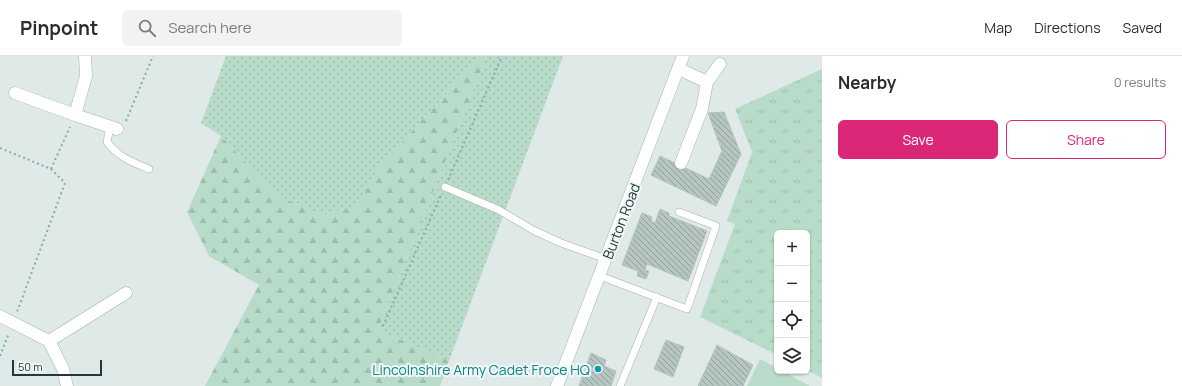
<!DOCTYPE html>
<meta charset="utf-8">
<style>
:root{--surface:#fff;--page:#f2f2f3;--text:#2b2b33;--muted:#7c7c81;--line:#e1e1e2;--accent:#db2777}
body{margin:0;font-family:Manrope,sans-serif;background:var(--page);color:var(--text)}
.controls{position:absolute;right:12px;bottom:12px;display:grid;overflow:hidden;border-radius:6px;box-shadow:0 1px 3px #0004}
.controls button{width:36px;height:36px;display:grid;place-items:center;padding:0;border:0;border-bottom:1px solid var(--line);background:var(--surface);color:var(--text);font:20px sans-serif}
.scale{position:absolute;left:12px;bottom:10px;width:90px;box-sizing:border-box;padding-left:4px;border:2px solid #213a39;border-top:0;font-size:11px;line-height:14px;white-space:nowrap;color:#213a39;-webkit-text-stroke:3px #f0f7f5;paint-order:stroke}
.list{margin:0;padding:0;list-style:none}
h2{display:flex;justify-content:space-between;align-items:center;height:52px;margin:0;padding:0 16px;font-size:17px}
h2 small{font-size:13px;font-weight:400;color:var(--muted)}
.actions{display:flex;gap:8px;padding:12px 16px}
.actions a{flex:1;padding:9px 0;border:1px solid var(--accent);border-radius:6px;text-align:center;font-size:14px;color:var(--accent)}
.actions .main{background:var(--accent);color:#fff}
.icon{flex:none;width:22px;height:22px;fill:none;stroke:currentColor;stroke-width:2;stroke-linecap:round;stroke-linejoin:round}
.map{position:relative;flex:none;width:822px;height:330px;overflow:hidden}
header{display:flex;align-items:center;gap:24px;box-sizing:border-box;height:56px;padding:0 20px;background:var(--surface);border-bottom:1px solid var(--line)}
header strong{font-size:19px}
nav{display:flex;gap:22px;margin-inline-start:auto;font-size:14px}
.search{width:280px;height:36px;background:var(--page);display:flex;align-items:center;gap:10px;box-sizing:border-box;padding:0 14px;border-radius:6px;color:var(--muted);font-size:15px}
main{display:flex}
aside{flex:1;background:var(--surface)}
.map>svg:first-child{display:block}
.grass{fill:url(#grass-dots)}
.forest{fill:url(#forest-firs)}
.park{fill:url(#park-tufts)}
.pitch{fill:#b8dcc9}
.building{fill:url(#building-back-hatch);stroke:#b2c4c0}
.lines{fill:none;stroke-linecap:round;stroke-linejoin:round}
.lane-casing{stroke:#a2b2b0;stroke-width:8}
.street-casing{stroke:#a2b2b0;stroke-width:13}
.secondary-casing{stroke:#9fb6b2;stroke-width:13}
.path{stroke:#80aea9;stroke-width:2;stroke-dasharray:2 3;stroke-linecap:butt}
.lane{stroke:#fff;stroke-width:7}
.street{stroke:#fff;stroke-width:12}
.secondary{stroke:#fff;stroke-width:12}
.culture-dot{fill:#0f9aa8;stroke:#f0f7f5;stroke-width:1.5}
.labels{text-anchor:middle;dominant-baseline:central;stroke-width:4;stroke-linejoin:round;paint-order:stroke}
.street-label{font-size:14px;fill:#213a39;stroke:#f0f7f5}
.culture-label{font-size:14px;fill:#0d838f;stroke:#f0f7f5;text-anchor:end}
</style>
<header>
<strong>Pinpoint</strong>
<div class="search"><svg class="icon" aria-label="search" viewBox="0 0 24 24"><circle cx="10" cy="10" r="6"/><path d="M15 15l6 6"/></svg>Search here</div>
<nav><a>Map</a><a>Directions</a><a>Saved</a></nav>
</header>
<main>
<div class="map">
<svg width="822" height="330" viewBox="0 0 822 330">
<defs>
<pattern id="grass-dots" width="8" height="8" patternUnits="userSpaceOnUse"><rect width="8" height="8" fill="#b8dcc9"/><path d="M2 2h.1M6 6h.1" fill="none" stroke="#9ebead" stroke-width="1.8" stroke-linecap="round"/></pattern>
<pattern id="forest-firs" width="22" height="20" patternUnits="userSpaceOnUse"><rect width="22" height="20" fill="#b8dcc9"/><path d="M5 1l3.5 6h-7zM16 11l3.5 6h-7z" fill="#9ebead"/></pattern>
<pattern id="park-tufts" width="24" height="20" patternUnits="userSpaceOnUse"><rect width="24" height="20" fill="#b8dcc9"/><path d="M3 7l-1-3M5 7V3M7 7l1-3M15 17l-1-3M17 17v-4M19 17l1-3" fill="none" stroke="#9ebead"/></pattern>
<pattern id="building-back-hatch" width="6" height="6" patternUnits="userSpaceOnUse"><rect width="6" height="6" fill="#b5c5c1"/><path d="M-1 5l2 2M0 0l6 6M5-1l2 2" fill="none" stroke="#93a19e"/></pattern>
</defs>
<rect width="100%" height="100%" fill="#dfeae8"/>
<path class="grass" d="M226 0H481L379 111 358 149 322 159 277 139 221 80 201 67Z
M487 0H563L449 305 378 274Z"/>
<path class="forest" d="M481 0H487L378 274 449 305 440 330H205L259 229 209 200 187 156 221 80 277 139 322 159 358 149 379 111Z"/>
<path class="park" d="M822 13V322L807 314V177H777V299L700 261 735 168 727 165 752 96 735 53Z"/>
<path class="pitch" d="M760 303 777 312V315H782L810 330H747Z"/>
<path class="building" d="M724 56 741 98 716 150 651 119 660 100 709 123 722 95 708 57Z
M660 153 669 157V160L707 175 688 225 647 208 645 214 649 215 646 223 637 220 638 215 622 209 642 157 652 161 651 165 655 167Z
M666 284 684 291 673 321 654 313Z
M717 289 753 309 743 330H698Z
M591 297 606 304 604 310 616 315 611 330H579Z"/>
<g class="lines">
<g class="lane-casing">
<path id="lane" d="M110 71 107 86C118 101 132 106 149 113
M445 131 499 154 533 174 561 187 606 203
M600 220 687 253 716 170 679 156
M620 330 657 241"/>
</g>
<g class="street-casing">
<path id="street" d="M85 0 86 20 75 59 117 73
M679 13 707 26 702 53 681 107
M707 26 720 8
M15 37 75 59
M0 260 49 285 126 237
M49 285 63 313 67 330"/>
</g>
<g class="secondary-casing">
<path id="secondary" d="M557 330 683 0"/>
</g>
<path class="path" d="M126 65 153 0
M0 92 51 113 65 127 17 256
M51 113 70 71
M448 124 502 0
M383 270 441 139
M0 300 9 277"/>
<use href="#lane" class="lane"/>
<use href="#street" class="street"/>
<use href="#secondary" class="secondary"/>
</g>
<circle class="culture-dot" cx="598" cy="313" r="4"/>
<g class="labels">
<g class="street-label">
<text transform="translate(621 165) rotate(-69)">Burton Road</text>
</g>
<g class="culture-label">
<text x="590" y="313">Lincolnshire Army Cadet Froce HQ</text>
</g>
</g>
</svg>
<div class="controls">
<button>+</button>
<button>−</button>
<button><svg class="icon" aria-label="locate" viewBox="0 0 24 24"><circle cx="12" cy="12" r="6"/><path d="M12 2v4M12 18v4M2 12h4M18 12h4"/></svg></button>
<button><svg class="icon" aria-label="layers" viewBox="0 0 24 24"><path d="M12 4l9 5-9 5-9-5zM3 14l9 5 9-5"/></svg></button>
</div>
<div class="scale">50 m</div>
</div>
<aside>
<h2>Nearby<small>0 results</small></h2>
<ul class="list">
</ul>
<div class="actions"><a class="main">Save</a><a>Share</a></div>
</aside>
</main>
